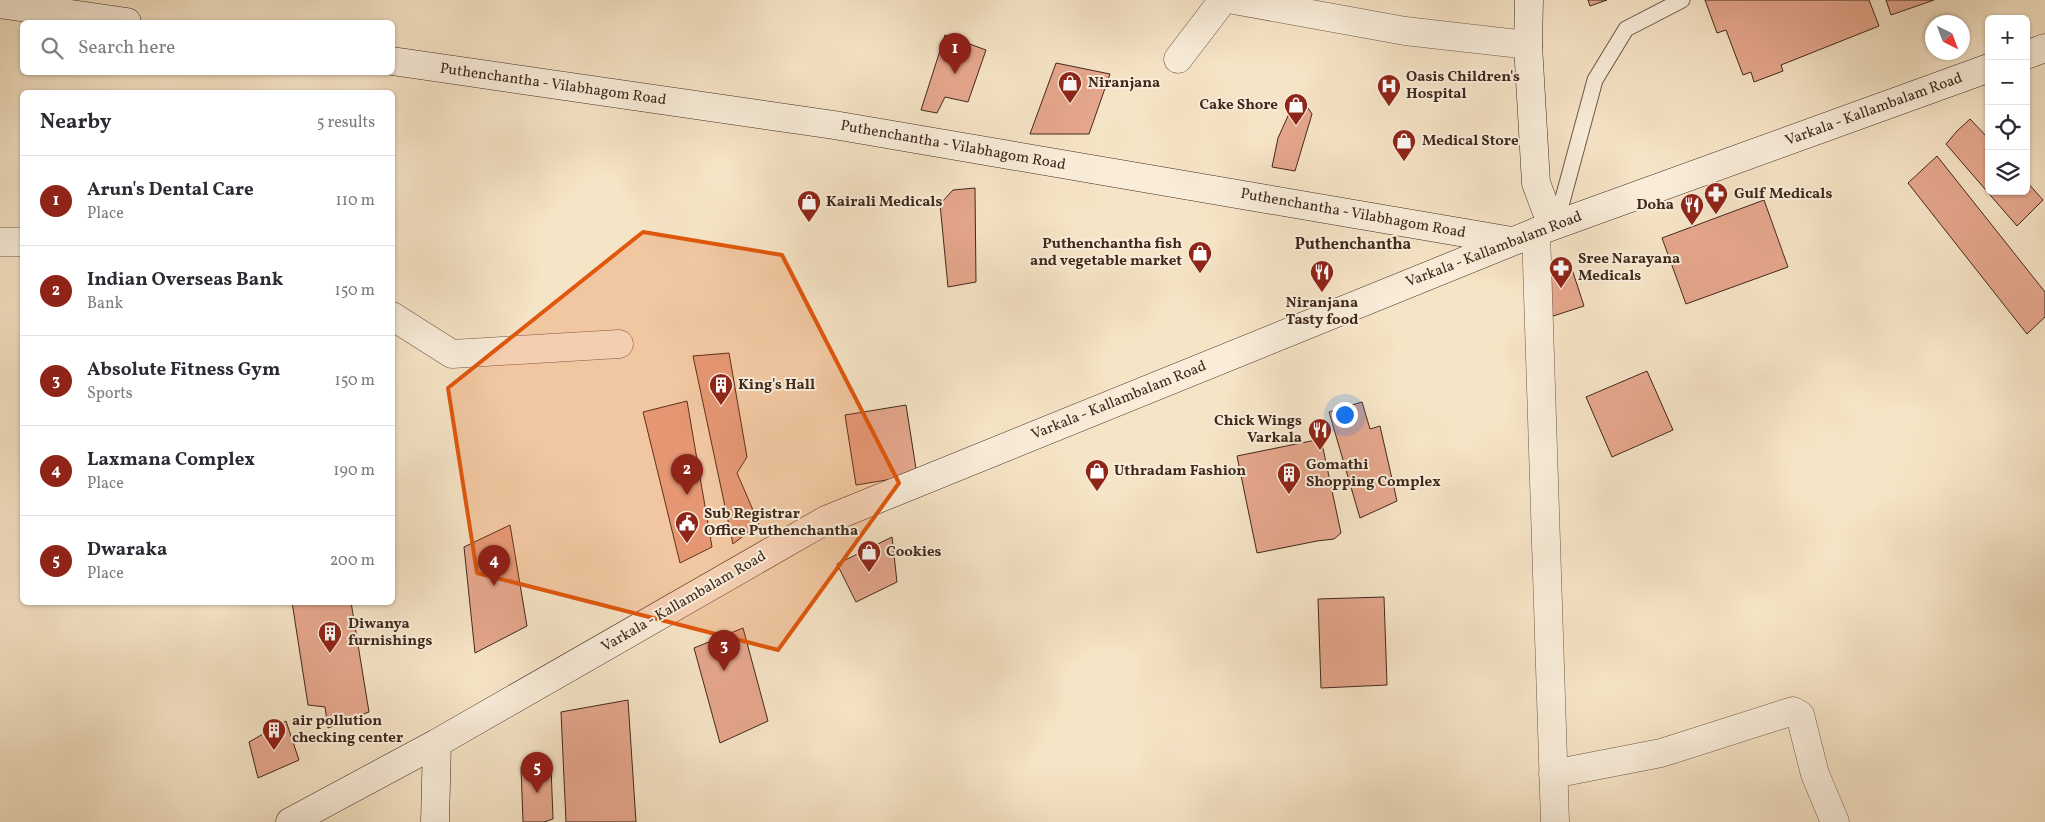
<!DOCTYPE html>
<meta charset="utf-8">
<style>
:root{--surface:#fff;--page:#f7f7f7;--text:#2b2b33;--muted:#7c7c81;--line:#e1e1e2;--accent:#8f2418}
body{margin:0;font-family:Vollkorn,serif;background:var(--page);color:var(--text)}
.controls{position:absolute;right:15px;top:15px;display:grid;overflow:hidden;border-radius:8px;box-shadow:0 1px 4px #0004}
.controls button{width:45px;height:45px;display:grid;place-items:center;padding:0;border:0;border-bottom:1px solid var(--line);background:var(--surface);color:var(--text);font:25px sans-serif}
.compass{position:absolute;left:1925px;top:15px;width:45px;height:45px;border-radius:50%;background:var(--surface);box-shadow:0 1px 4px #0004;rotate:138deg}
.you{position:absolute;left:1344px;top:414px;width:18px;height:18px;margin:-12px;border:4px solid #fff;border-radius:50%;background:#1a73e8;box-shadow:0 0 0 8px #1a73e833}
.badge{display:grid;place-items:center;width:32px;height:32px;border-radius:50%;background:var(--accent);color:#fff;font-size:16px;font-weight:700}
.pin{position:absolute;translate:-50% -41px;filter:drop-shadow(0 1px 2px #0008)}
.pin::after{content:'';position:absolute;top:26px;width:18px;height:15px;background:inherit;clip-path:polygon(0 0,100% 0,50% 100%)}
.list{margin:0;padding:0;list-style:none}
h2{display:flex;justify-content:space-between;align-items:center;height:65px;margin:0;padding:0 20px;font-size:21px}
h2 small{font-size:16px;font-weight:400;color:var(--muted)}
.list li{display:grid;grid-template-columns:32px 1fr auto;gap:15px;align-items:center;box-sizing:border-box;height:90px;padding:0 20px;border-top:1px solid var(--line)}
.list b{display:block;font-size:19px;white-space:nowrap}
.list p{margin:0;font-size:16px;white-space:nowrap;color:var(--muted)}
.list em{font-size:16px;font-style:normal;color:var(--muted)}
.icon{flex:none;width:28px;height:28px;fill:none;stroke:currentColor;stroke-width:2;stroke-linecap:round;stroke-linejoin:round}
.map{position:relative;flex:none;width:2045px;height:822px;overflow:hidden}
.search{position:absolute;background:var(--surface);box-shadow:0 1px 4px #0004;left:20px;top:20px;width:375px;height:55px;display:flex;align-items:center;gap:12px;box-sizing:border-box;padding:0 18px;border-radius:8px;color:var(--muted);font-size:19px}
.panel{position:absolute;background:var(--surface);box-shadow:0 1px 4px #0004;left:20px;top:90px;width:375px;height:515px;border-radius:8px}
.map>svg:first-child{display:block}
.building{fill:#e6a78d;stroke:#40281d}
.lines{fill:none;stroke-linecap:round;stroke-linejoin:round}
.service-casing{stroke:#6e5747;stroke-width:17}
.minor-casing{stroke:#6e5747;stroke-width:29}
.secondary-casing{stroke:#40281d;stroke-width:29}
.service{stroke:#f9edda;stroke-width:15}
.minor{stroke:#f9edda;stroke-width:28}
.secondary{stroke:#f9edda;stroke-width:28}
.marked{fill:#e0570d;fill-opacity:0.2;stroke:#e0570d;stroke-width:4;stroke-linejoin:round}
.labels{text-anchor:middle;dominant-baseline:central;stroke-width:4;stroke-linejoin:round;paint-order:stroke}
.poi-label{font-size:15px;font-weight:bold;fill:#40281d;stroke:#f9edda;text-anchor:start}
.street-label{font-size:15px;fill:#40281d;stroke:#f9edda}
.neighbourhood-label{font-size:16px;font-weight:bold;fill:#40281d;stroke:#f9edda}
</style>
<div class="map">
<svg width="2045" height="822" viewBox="0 0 2045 822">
<rect width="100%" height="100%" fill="#f6e4c6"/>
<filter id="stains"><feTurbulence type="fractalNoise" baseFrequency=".004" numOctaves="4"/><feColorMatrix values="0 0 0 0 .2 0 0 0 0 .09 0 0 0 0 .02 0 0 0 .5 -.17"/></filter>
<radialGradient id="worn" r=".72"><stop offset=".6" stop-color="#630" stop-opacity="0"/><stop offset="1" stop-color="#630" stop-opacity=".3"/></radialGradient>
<path class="building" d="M1588 0H1607L1590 6Z
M1705 0H1869L1879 26 1781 65 1783 71 1754 82 1751 72 1743 75 1726 30 1717 33Z
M1886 0H1934L1891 15Z
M945 35 986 50 968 102 945 97 937 113 921 110Z
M1056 63 1110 74 1089 134H1030Z
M1293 105 1308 108 1312 114 1295 171 1272 167 1278 138Z
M1970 119 1989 139V191H2026V181L2043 200 2017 226 1946 144 1957 131Z
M1937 156 2045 292V317L2027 334 1908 183Z
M975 188 976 282 948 287 940 204 953 190Z
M1764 200 1788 267 1686 304 1662 238Z
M1570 263 1584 306 1544 319 1543 272Z
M729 353 747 457 737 473 759 524 733 544 693 356Z
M1647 371 1673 430 1612 457 1586 397Z
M687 401 712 547 680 563 643 412Z
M1362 402 1370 429 1380 426 1397 501 1360 518 1329 412Z
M906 405 917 475 856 485 845 415Z
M1321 439 1341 533 1334 539 1317 541 1257 553 1237 456Z
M510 525 527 626 475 653 464 547Z
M892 537 897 582 856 602 837 564Z
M1384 597 1387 685 1321 688 1318 599Z
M292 602H351L369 712 328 728 325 707 308 705Z
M743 628 768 721 720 743 694 648Z
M628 700 636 822H566L561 712Z
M286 721 299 760 258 778 249 742Z
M551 766 553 819 544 822H523L521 767Z"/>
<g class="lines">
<g class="service-casing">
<path id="service" d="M1556 224 1595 80 1626 29 1682 0"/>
</g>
<g class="minor-casing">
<path id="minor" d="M1234 0 1405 31 1528 45
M1178 59 1223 0
M1536 232 1555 822
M0 242H22
M392 316 452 354 619 344
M1553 774 1661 753 1793 711 1800 715 1815 774 1835 822"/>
</g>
<g class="secondary-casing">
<path id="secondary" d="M1529 0 1528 45 1536 183 1552 226
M0 4 127 22
M2026 55 2045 48
M392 61 834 125 1512 241
M290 822 437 743 826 520 1536 232 1989 68
M435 822 437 743"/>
</g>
<use href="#service" class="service"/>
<use href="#minor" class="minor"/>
<use href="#secondary" class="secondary"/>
</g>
<path class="marked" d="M643 232 782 255 899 483 778 650 477 573 448 388Z"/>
<defs>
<g id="shop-pin" transform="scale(1.25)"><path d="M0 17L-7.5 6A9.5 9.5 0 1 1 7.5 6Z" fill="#8f2418" stroke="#f9edda"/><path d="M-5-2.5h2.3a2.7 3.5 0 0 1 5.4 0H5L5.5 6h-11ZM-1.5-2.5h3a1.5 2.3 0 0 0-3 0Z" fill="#fff"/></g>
<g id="hospital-pin" transform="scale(1.25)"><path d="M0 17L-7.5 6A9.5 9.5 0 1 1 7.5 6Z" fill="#8f2418" stroke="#f9edda"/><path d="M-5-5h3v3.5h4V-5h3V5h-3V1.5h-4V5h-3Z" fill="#fff"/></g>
<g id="pharmacy-pin" transform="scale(1.25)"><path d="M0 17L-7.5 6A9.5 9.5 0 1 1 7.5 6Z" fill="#8f2418" stroke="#f9edda"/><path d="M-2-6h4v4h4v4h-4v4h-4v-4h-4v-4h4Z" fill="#fff"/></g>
<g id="restaurant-pin" transform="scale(1.25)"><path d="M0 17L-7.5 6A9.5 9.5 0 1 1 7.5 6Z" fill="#8f2418" stroke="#f9edda"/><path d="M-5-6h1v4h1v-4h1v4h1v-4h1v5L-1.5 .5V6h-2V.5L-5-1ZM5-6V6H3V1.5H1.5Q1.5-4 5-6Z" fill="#fff"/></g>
<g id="building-pin" transform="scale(1.25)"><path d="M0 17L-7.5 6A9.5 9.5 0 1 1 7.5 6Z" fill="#8f2418" stroke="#f9edda"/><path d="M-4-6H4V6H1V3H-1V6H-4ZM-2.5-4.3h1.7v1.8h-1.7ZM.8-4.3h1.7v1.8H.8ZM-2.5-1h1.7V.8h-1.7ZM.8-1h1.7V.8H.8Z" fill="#fff"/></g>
<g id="civic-pin" transform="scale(1.25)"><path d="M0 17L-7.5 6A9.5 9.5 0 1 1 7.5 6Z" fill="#8f2418" stroke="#f9edda"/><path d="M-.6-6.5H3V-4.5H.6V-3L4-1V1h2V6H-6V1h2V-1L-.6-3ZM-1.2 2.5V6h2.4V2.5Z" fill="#fff"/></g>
</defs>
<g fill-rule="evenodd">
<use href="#shop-pin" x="1070" y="83"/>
<use href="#hospital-pin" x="1389" y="86"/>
<use href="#shop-pin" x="1296" y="105"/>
<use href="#shop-pin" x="1404" y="141"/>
<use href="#pharmacy-pin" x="1716" y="194"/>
<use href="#shop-pin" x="809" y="202"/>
<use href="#restaurant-pin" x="1692" y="205"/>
<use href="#shop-pin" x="1200" y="253"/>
<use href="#pharmacy-pin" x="1561" y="268"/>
<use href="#restaurant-pin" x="1322" y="272"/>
<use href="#building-pin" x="721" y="385"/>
<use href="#restaurant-pin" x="1320" y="430"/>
<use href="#shop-pin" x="1097" y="471"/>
<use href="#building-pin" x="1289" y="474"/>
<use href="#civic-pin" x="687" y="523"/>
<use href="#shop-pin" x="869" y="552"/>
<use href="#building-pin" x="330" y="633"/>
<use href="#building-pin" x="274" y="730"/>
</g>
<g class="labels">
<g class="poi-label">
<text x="1406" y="77">Oasis Children's<tspan x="1406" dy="17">Hospital</tspan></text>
<text x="1088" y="83">Niranjana</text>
<text x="1278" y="105" text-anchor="end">Cake Shore</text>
<text x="1422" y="141">Medical Store</text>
<text x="1734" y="194">Gulf Medicals</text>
<text x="826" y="202">Kairali Medicals</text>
<text x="1674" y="205" text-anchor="end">Doha</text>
<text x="1182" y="244" text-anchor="end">Puthenchantha fish<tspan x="1182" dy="17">and vegetable market</tspan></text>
<text x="1578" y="259">Sree Narayana<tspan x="1578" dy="17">Medicals</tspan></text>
<text x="1322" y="303" text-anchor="middle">Niranjana<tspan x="1322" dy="17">Tasty food</tspan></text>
<text x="738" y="385">King's Hall</text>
<text x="1302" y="421" text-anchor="end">Chick Wings<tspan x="1302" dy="17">Varkala</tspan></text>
<text x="1306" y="465">Gomathi<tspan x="1306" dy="17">Shopping Complex</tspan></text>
<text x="1114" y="471">Uthradam Fashion</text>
<text x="704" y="514">Sub Registrar<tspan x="704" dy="17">Office Puthenchantha</tspan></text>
<text x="886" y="552">Cookies</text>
<text x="348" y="624">Diwanya<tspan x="348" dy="17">furnishings</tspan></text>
<text x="292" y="721">air pollution<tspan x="292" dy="17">checking center</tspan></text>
</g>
<g class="street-label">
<text transform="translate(553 85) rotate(8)">Puthenchantha - Vilabhagom Road</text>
<text transform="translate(1874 110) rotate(-20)">Varkala - Kallambalam Road</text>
<text transform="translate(953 146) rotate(10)">Puthenchantha - Vilabhagom Road</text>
<text transform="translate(1353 214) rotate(10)">Puthenchantha - Vilabhagom Road</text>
<text transform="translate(1494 250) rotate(-21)">Varkala - Kallambalam Road</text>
<text transform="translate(1119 401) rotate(-22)">Varkala - Kallambalam Road</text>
<text transform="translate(684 602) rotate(-30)">Varkala - Kallambalam Road</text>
</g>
<g class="neighbourhood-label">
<text x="1353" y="245">Puthenchantha</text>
</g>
</g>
<rect width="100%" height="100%" filter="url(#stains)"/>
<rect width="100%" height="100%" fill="url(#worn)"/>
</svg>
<div class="controls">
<button>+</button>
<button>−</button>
<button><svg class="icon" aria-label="locate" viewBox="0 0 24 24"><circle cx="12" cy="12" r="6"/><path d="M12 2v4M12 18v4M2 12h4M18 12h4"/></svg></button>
<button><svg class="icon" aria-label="layers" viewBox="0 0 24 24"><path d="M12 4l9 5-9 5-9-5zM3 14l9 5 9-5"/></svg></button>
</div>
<svg class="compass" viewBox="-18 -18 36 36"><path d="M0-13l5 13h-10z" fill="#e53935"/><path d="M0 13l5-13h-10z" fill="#7c7c81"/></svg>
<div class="you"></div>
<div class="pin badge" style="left:955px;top:74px">1</div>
<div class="pin badge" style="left:687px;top:495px">2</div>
<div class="pin badge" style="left:724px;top:671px">3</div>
<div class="pin badge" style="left:494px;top:586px">4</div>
<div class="pin badge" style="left:537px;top:793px">5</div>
<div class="search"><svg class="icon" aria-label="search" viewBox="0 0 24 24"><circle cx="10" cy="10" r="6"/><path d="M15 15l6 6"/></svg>Search here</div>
<section class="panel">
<h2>Nearby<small>5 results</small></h2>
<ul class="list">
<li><span class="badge">1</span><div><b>Arun's Dental Care</b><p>Place</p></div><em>110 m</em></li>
<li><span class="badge">2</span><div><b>Indian Overseas Bank</b><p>Bank</p></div><em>150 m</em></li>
<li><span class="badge">3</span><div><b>Absolute Fitness Gym</b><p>Sports</p></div><em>150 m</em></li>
<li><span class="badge">4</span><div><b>Laxmana Complex</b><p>Place</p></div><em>190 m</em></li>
<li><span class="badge">5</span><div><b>Dwaraka</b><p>Place</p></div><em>200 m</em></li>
</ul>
</section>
</div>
